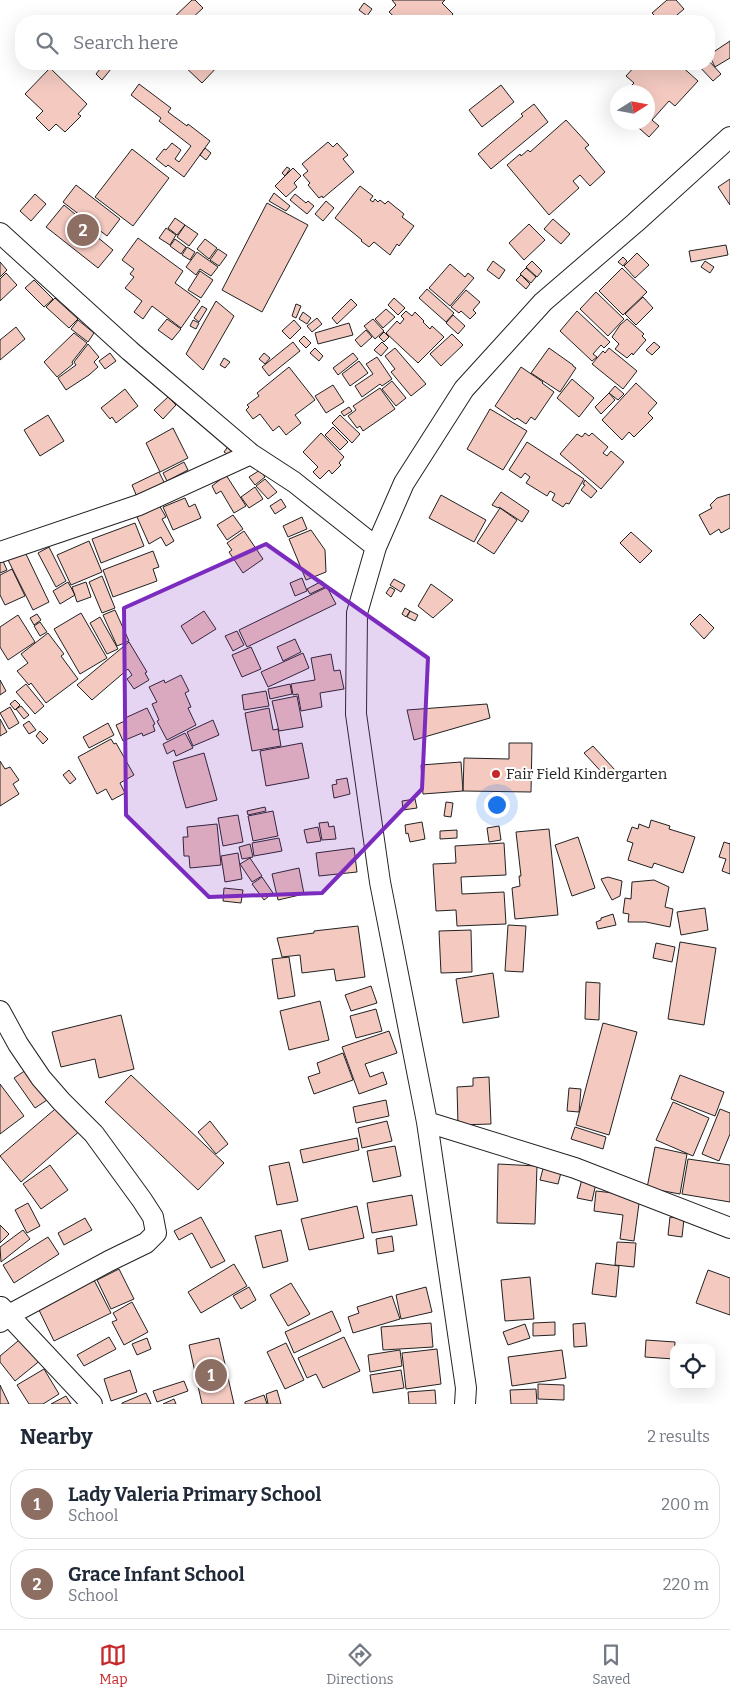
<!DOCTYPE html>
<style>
:root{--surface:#fff;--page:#f2f2f3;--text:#1f2937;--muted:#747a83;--line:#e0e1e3;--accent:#c62828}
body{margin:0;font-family:Bitter,serif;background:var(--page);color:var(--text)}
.controls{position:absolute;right:15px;bottom:15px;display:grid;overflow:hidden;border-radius:10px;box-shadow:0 5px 20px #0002}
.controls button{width:45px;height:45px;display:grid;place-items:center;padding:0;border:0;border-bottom:1px solid var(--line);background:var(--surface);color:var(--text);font:25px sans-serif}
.compass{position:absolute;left:610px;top:85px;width:45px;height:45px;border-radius:50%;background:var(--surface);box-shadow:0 5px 20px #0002;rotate:79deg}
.you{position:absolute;left:496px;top:804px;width:18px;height:18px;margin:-12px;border:4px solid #fff;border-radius:50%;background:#1a73e8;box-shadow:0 0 0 8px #1a73e833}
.badge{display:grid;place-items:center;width:32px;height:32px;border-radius:50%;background:var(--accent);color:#fff;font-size:16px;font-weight:700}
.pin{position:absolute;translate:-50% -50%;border:2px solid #fff;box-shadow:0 1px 5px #0006}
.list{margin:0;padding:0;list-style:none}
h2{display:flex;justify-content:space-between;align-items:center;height:65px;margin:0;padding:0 20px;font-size:21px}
h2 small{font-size:16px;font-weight:400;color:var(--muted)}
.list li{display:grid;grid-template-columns:32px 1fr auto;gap:15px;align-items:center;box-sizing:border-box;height:70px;margin:0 10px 10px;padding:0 10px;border:1px solid var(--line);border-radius:20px}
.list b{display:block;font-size:19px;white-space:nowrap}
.list p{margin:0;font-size:16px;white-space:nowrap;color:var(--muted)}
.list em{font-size:16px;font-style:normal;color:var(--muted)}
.icon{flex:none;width:28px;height:28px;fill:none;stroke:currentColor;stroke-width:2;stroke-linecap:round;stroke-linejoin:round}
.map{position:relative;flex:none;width:730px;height:1404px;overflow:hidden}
.search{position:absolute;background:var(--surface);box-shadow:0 5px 20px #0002;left:15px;right:15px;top:15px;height:55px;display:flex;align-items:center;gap:12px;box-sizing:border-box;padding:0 18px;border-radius:20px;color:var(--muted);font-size:19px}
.sheet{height:225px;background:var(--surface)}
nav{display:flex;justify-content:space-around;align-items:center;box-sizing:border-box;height:70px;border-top:1px solid var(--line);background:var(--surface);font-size:14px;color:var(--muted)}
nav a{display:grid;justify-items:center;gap:2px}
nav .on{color:var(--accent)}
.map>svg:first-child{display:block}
.building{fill:#f3c9c0;stroke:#222}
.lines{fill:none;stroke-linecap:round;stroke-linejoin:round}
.minor-casing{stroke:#222;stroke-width:22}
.minor{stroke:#fff;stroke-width:20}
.marked{fill:#7b2cbf;fill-opacity:0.2;stroke:#7b2cbf;stroke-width:4;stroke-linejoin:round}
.poi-dot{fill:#c62828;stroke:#fff;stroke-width:2}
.labels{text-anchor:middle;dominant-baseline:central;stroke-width:4;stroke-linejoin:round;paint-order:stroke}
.poi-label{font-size:15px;fill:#222;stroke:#fff;text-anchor:start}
</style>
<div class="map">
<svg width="730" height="1404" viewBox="0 0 730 1404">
<rect width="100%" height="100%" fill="#fff"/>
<path class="building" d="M192 0H195L203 8 189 21H170Z
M392 0H445L442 3 453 14 447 21H417L415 20 413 21 408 16 403 21H399L389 12 396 5Z
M667 0H676L684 9 670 21H660L652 13Z
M364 3 372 9 367 16 359 10Z
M730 41V58L715 67 709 55Z
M709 61 721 74 713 81 697 64H709Z
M104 64 111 69 102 80 96 74Z
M182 64H220L202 83Z
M637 64H679L698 81 675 106 669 101 652 120 659 126 649 137 632 122H648V92H625L634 83 626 76Z
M50 68 87 104 78 114 81 116 65 132 56 124 49 131 36 118 43 111 25 94Z
M139 84 171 108 168 112 187 126 188 124 210 141 184 177 168 165 166 167 156 159 164 149 166 150 172 143 181 150 175 159 179 162 191 146 159 121 161 118 131 95Z
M501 85 514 102 482 127 469 110Z
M534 104 548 122 491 169 478 154 523 116 521 114Z
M566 120 589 145 585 148 605 172 590 186 580 175 573 181 579 188 549 215 507 165 520 154 521 156 528 150 530 152Z
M328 142 333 147 337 143 348 155 343 159 354 172 323 198 322 196 319 198 308 185 310 183 303 175 308 171 302 164Z
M205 148 211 153 206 160 200 155Z
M132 149 169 178 133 226 95 197Z
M287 167 290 169 285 176 282 173Z
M293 168 301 176 294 183 297 187 286 197 275 186Z
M730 179V205L718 187Z
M76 185 120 219 107 236 63 202Z
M360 186 373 196 370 200 373 202 375 199 378 202 380 200 385 204 388 201 404 214 402 217 414 226 399 246 397 244 390 255 374 242 369 247 361 241 362 240 335 218Z
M274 193 290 206 286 211 269 201Z
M35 194 46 204 31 221 20 211Z
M295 194 306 203 308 201 314 206 307 214 290 200Z
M326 201 334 208 323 221 315 214Z
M267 203 308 225 262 312 222 290Z
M64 205 98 233 96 236 113 250 98 268 46 227Z
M175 218 185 225 177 235 168 228Z
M553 219 570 234 561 244 544 229Z
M529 224 545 240 524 260 509 243Z
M185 225 198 234 189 246 177 237Z
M166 228 176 235 170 245 159 238Z
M138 238 183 271 175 283 200 301 181 328 152 306 143 319 134 312 142 301 125 288 134 277 130 274 134 269 122 260Z
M175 239 186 247 181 254 170 246Z
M205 239 217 248 209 259 197 249Z
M726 245 728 255 691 262 689 251Z
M187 247 195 252 190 260 182 255Z
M218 249 227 255 219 266 210 260Z
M197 252 218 267 211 276 200 269 196 275 186 267Z
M637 253 649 265 635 278 624 266Z
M623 257 627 261 623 266 618 262Z
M493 261 505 270 499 279 487 270Z
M532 261 542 271 537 277 526 267Z
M705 261 714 267 710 273 701 267Z
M0 262 7 270 0 277Z
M450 264 465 277 468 273 474 278 450 306 429 288Z
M526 268 536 277 531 283 520 274Z
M622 268 647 292 623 315 599 291Z
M200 271 213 280 201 298 188 290Z
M6 273 17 285 0 301V279Z
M521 275 530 284 526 289 516 280Z
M34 280 53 299 44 307 25 288Z
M427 289 454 313 446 322 419 298Z
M466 290 480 302 473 310 476 313 470 319 461 311 459 313 451 307Z
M596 292 624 319 608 336 580 309Z
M643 297 653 308 636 325 625 314Z
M55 298 78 319 69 328 46 307Z
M394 298 405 308 398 315 388 305Z
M351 299 357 305 337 324 332 318Z
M216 301 234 316 203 370 186 354Z
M296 304 301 306 296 318 292 316Z
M202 306 207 309 199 322 194 318Z
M386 309 395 317 383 328 375 319Z
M406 311 412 316 415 312 424 321 423 322 430 329 432 326 444 337 418 363 386 333 397 321 400 324 404 319 401 316Z
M577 311 610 342 604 348 601 345 593 354 597 357 592 361 560 331Z
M303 312 311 318 307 324 299 319Z
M453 315 465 326 458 334 446 323Z
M317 318 322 324 312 332 307 326Z
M167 319 181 329 172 340 158 330Z
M373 319 384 331 375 339 364 326Z
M627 319 644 334 642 336 646 340 633 355 632 353 627 358 615 349 619 344 612 337 620 325Z
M78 320 94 333 88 342 71 329Z
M193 320 199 323 196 329 190 326Z
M294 320 301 328 290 339 282 331Z
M349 323 353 335 318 344 315 333Z
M16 327 25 339 0 360V340Z
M366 330 372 337 361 347 355 340Z
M384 332 389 337 384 342 379 337Z
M74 333 87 343 72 362 73 364 57 377 44 362Z
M452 334 463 345 441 366 430 354Z
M304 336 311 343 306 348 299 341Z
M293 342 300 351 269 376 262 367Z
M382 342 388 348 381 356 374 350Z
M654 342 660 347 652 355 646 350Z
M88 344 99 357 94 362 98 367 89 375 66 390 58 378 76 365 74 362Z
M315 348 323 356 319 361 310 353Z
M395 348 426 384 411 396 391 372 395 369 385 356Z
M549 348 573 365V366L576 368 560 392 531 373Z
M609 348 637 371 623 389 592 364 603 351 605 353Z
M110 353 116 361 105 369 99 361Z
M264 353 270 358 265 364 259 359Z
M353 353 358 359 338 375 333 368Z
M377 357 392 379 382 386 380 384 362 397 355 386 373 374 366 364Z
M224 358 230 362 225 368 220 365Z
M359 361 368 373 350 386 342 374Z
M289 367 315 400 295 415 301 423 286 435 279 426 273 431 260 414 253 419 246 410 249 407 247 405 259 396 257 393Z
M521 367 543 382 542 383 554 392 535 420 531 417 526 424 517 418 515 420 495 406Z
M572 379 594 398 579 417 557 398Z
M392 381 406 398 396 406 382 389Z
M636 383 657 403 648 413 653 418 634 437 629 432 622 440 602 420Z
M333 385 344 402 326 413 315 396Z
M615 386 624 394 618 400 609 393Z
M380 388 395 409 363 431 360 426 357 428 348 416 356 410 353 406Z
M125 389 138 406 116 423 112 417 110 419 101 408Z
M609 393 615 400 601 414 595 407Z
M168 397 176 405 163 419 154 410Z
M349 407 352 411 344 416 341 412Z
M490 409 527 431 503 470 467 449Z
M48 415 64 441 40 456 24 430Z
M340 415 360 434 352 443 332 423Z
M333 427 348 442 340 450 325 435Z
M173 428 188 458 160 472 146 443Z
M321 433 344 457 339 463 341 465 332 474 329 470 320 479 313 472 318 467 303 452Z
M585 433 589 436 592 433 608 447 603 453 607 456 611 451 624 462 601 489 560 454 577 434 582 437Z
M527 442 584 479 569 504 566 503 563 507 552 500 555 494 550 491 547 496 526 483 530 477 525 473 521 478 509 470Z
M229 445 237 451 233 458 224 452Z
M184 462 188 470 167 481 163 473Z
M260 470 265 477 255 485 249 477Z
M159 472 165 484 137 497 132 485Z
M226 475 246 506 234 513 221 491 216 494 212 486Z
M265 479 277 492 268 499 256 486Z
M585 480 597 491 591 498 581 490 585 485 583 484Z
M255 487 263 499 249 508 241 497Z
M501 492 529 511 522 522 499 507 498 508 492 505Z
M730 494V528L721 533 719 529 710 535 699 515 712 508 710 505 717 498Z
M441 495 486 520 474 542 429 518Z
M185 498 189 507 195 504 201 518 173 530 163 507Z
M281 499 286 507 275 514 270 506Z
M159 505 166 517 162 519 174 541 166 546 161 537 149 544 137 517 146 509Z
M500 508 517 520 494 554 477 543Z
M233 515 243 529 227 540 217 525Z
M302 517 307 529 288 537 283 526Z
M135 523 144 546 101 563 92 539Z
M311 530 325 550 326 572 306 580 289 539Z
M244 531 263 559 243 573 229 552 232 550 227 543Z
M631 532 652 551 640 563 620 543Z
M89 541 102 572 71 585 57 555Z
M49 547 66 581 56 587 38 553Z
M153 551 159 567 153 569 157 581 113 597 103 570Z
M25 552 49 602 33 610 8 560Z
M3 561 7 570 0 573V562Z
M12 569 25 596 5 605 0 595V575Z
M102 576 115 608 102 613 89 582Z
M302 578 307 591 295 596 290 583Z
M394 579 405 585 401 592 390 585Z
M322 581 325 587 310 594 307 589Z
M68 582 75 595 60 604 53 591Z
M86 582 91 597 77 602 72 587Z
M431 584 453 600 433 618 418 606Z
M327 587 336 604 247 647 239 630Z
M390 587 395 590 391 597 386 593Z
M405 608 410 611 406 617 402 614Z
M115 610 129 641 117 646 103 615Z
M204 611 216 629 192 644 181 626Z
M410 611 418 615 415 621 407 617Z
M81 613 107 658 80 674 54 629Z
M37 614 41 620 34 625 30 618Z
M700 614 714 628 704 639 690 624Z
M18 615 35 642 8 660 0 647V627Z
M100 617 118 649 107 654 90 623Z
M40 622 47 632 40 636 34 626Z
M237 631 244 645 233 651 225 636Z
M48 633 64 654 61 656 78 679 46 703 31 683 29 685 17 671 28 663 21 654Z
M295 639 301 652 283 661 277 647Z
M129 642 147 672 145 673 149 680 134 689 127 679 132 675 128 669 92 700 77 685Z
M251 647 261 669 242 677 232 655Z
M303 653 309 668 268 687 261 672Z
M331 654 334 671 340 670 344 689 320 693 322 707 301 711 298 694 293 695 291 684 315 680 311 658Z
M181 675 189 691 185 693 191 707 188 708 196 725 167 740 157 721 159 720 152 704 157 702 149 687 164 680 165 683Z
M0 680 6 691 0 695Z
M26 684 44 706 35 714 16 692Z
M290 684 292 694 270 699 268 689Z
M266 691 269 706 244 710 242 695Z
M297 696 303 727 279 731 272 701Z
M15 700 20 705 15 710 10 704Z
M487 704 490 718 414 740 407 710Z
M21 706 29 715 24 719 16 709Z
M10 707 19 723 9 729 0 713Z
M147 708 155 724 153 725 155 731 143 736 142 733 123 741 116 725 127 720 125 718Z
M269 708 273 730 278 729 281 746 252 751 245 713Z
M0 719 7 732 0 736Z
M213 720 219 735 193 746 187 732Z
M29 721 36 730 29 734 23 725Z
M108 723 114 735 89 748 83 737Z
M40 731 48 739 43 744 36 736Z
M185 733 193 748 176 756 174 750 167 754 163 744Z
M111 739 114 744 116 743 134 775 120 783 125 793 112 800 106 789 97 794 78 757Z
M302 743 309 778 266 786 260 751Z
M509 743H532L531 792 463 791 464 758 509 759Z
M593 746 615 770 607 778 584 753Z
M204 753 217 800 186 808 173 762Z
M0 761 5 769 10 767 19 780 13 784 19 794 0 806Z
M461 762 463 791 423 794 421 765Z
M69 770 76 779 70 784 63 775Z
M347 778 350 794 334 798 332 785 337 784 336 780Z
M415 799 417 808 403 810 402 801Z
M446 802 453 803 451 817 444 816Z
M265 807 266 811 248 815 247 811Z
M273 811 278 836 253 841 248 816Z
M238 815 243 842 223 846 218 818Z
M651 820 670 826 669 829 695 837 683 873 654 863 652 868 628 860 633 843 627 841 632 827 638 829 639 824 649 828Z
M328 822 329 827 334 826 336 839 322 840 319 823Z
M422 822 425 839 410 842 408 833 406 834 405 825Z
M217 824 221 865 190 868 189 856H184L183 837H188L187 827Z
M499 826 501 840 489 842 487 828Z
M318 827 321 841 307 843 304 830Z
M549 829 558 915 515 919 512 888 520 886 519 876H521L516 832Z
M457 830V838L440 839V831Z
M578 837 595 888 572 896 555 845Z
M279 838 282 851 254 856 252 843Z
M724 842 730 844V843V874L722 871 726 859 719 857Z
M504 843 506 875 461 877 462 894 504 892 506 924 457 926 456 910 436 911 433 864 456 863 455 846Z
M250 844 253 857 242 859 239 847Z
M354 848 357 872 319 876 316 853Z
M238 853 242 879 225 882 221 856Z
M250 858 262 876 252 882 240 864Z
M299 868 304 894 278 900 272 874Z
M262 877 273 893 264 900 252 884Z
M608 877 622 881 620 896 612 900 601 879Z
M654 880 669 887 665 907 673 909 670 927 646 922H628L629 914 623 913 625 898 631 899 632 882Z
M224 888 243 890 241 903 223 901Z
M705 908 708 930 681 935 677 912Z
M613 914 616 925 598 929 596 922 601 920V918Z
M508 925 526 926 523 972 505 971Z
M358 926 365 977 336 981 334 969 302 973 300 955 282 957 277 938 314 933V931Z
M471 930 472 972 441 973 439 931Z
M680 942 716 948 704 1025 668 1019Z
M656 943 675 947 672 962 653 958Z
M289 957 295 996 278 999 272 959Z
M493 973 499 1017 463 1023 456 979Z
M586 982 600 983 599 1020 585 1019Z
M371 986 377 1003 351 1011 345 995Z
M320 1001 329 1040 289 1050 280 1011Z
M376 1009 382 1031 356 1038 350 1016Z
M121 1015 134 1069 99 1078 95 1059 61 1067 52 1032Z
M603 1023 637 1032 609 1135 576 1125Z
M389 1031 397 1053 365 1064 370 1077 383 1072 387 1084 359 1094 342 1047Z
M343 1053 353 1080 314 1094 308 1077 320 1073 317 1063Z
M32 1066 53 1096 35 1108 14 1078Z
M131 1075 224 1163 198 1190 105 1102Z
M680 1075 724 1092 715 1116 671 1099Z
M489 1077 491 1124 458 1125 457 1087 473 1086V1078Z
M0 1084 24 1116 0 1134Z
M569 1088 581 1089 579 1112 567 1111Z
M386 1100 389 1116 356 1123 353 1107Z
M673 1102 709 1118 693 1156 656 1140Z
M61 1104 82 1129 21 1182 0 1156Z
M720 1109 730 1113V1134L719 1161 702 1154Z
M210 1121 228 1144 216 1154 198 1132Z
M387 1121 392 1141 362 1148 358 1128Z
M575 1127 606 1137 603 1149 571 1139Z
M357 1138 359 1150 303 1163 300 1150Z
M395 1146 401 1176 373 1182 367 1151Z
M655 1147 687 1154 680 1194 647 1188Z
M688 1159 730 1165V1202L682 1194Z
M545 1161 563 1165 558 1184 540 1180Z
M289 1162 298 1201 277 1205 269 1166Z
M498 1164 537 1166 535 1224 497 1223Z
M50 1165 68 1190 41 1209 23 1184Z
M582 1179 596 1183 592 1201 577 1198Z
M596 1191 640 1196 634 1241 620 1239 623 1215 594 1211Z
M412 1195 417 1225 372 1233 367 1203Z
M28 1203 40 1226 27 1233 15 1210Z
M357 1206 364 1238 309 1250 301 1219Z
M201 1217 225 1261 211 1268 192 1233 179 1240 174 1231Z
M670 1217 684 1219 682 1237 668 1235Z
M85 1218 92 1230 64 1245 58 1233Z
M0 1225 9 1234 0 1243Z
M23 1230 30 1239 1 1262 0 1247Z
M281 1230 288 1261 263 1268 255 1236Z
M392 1236 394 1251 378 1254 376 1239Z
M48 1237 59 1254 14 1283 3 1265Z
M617 1242 636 1243 634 1267 615 1265Z
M596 1263 619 1266 616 1297 592 1294Z
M234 1264 247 1286 201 1313 188 1292Z
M119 1269 134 1299 111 1309 97 1280Z
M708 1270 730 1278V1315L696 1303Z
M530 1277 534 1319 505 1321 501 1280Z
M94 1280 111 1313 54 1341 38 1308Z
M291 1283 310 1314 288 1326 270 1295Z
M249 1287 256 1300 241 1309 233 1296Z
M426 1287 432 1312 401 1319 396 1295Z
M392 1296 400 1319 353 1333 348 1317 359 1313 357 1307Z
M132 1302 148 1332 124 1345 112 1322 117 1320 113 1313Z
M332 1311 341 1331 294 1353 285 1332Z
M555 1322V1335L533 1336V1323Z
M431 1323 433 1347 383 1350 381 1327Z
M585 1323 587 1346 574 1347 573 1324Z
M525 1324 530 1338 508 1345 503 1332Z
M24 1336 42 1359 15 1381 0 1362V1356Z
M109 1337 116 1349 84 1366 77 1355Z
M344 1337 360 1371 323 1388 316 1374 307 1378 298 1358Z
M147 1338 151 1349 137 1355 132 1344Z
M219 1338 234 1404H202L189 1345Z
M646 1340 675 1342 674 1359 645 1357Z
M286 1343 304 1380 285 1389 267 1352Z
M437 1349 441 1384 406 1389 402 1353Z
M400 1350 402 1366 370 1372 368 1355Z
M562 1350 566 1378 512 1386 508 1357Z
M44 1369 59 1394 43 1404H29L17 1385Z
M130 1370 137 1392 111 1401 104 1379Z
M401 1370 404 1388 373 1393 370 1375Z
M184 1381 188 1391 157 1402 153 1391Z
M538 1384 564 1385V1400L538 1399Z
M0 1385 9 1404H0Z
M536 1389 537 1404H511L510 1390Z
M277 1390 281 1404H268L266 1394Z
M435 1390 436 1404H409L408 1392Z
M146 1393 151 1404H122V1403Z
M264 1395 267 1404H245V1402Z
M66 1396 71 1404H51Z
M174 1399 176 1404H163Z"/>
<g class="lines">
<g class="minor-casing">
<path id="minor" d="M0 233 130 351 251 454 294 482 376 547
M0 552 139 505 251 454
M0 1011 18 1044 41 1078 61 1101 94 1134 142 1200 153 1217 156 1233 146 1243 109 1261 9 1315 0 1322
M427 1122 575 1168 730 1228
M1 1307 92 1404
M465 1404 466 1388 427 1122 380 882 356 714 357 613 376 547 404 483 464 389 543 302 635 223 730 137"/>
</g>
<use href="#minor" class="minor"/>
</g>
<path class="marked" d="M266 544 428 658 422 789 322 893 209 897 126 815 124 608Z"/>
<circle class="poi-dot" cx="496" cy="774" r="5"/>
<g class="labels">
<g class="poi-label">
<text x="506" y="774">Fair Field Kindergarten</text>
</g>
</g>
</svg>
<div class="controls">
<button><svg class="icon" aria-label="locate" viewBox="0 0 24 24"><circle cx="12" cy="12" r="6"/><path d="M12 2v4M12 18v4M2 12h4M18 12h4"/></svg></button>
</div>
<svg class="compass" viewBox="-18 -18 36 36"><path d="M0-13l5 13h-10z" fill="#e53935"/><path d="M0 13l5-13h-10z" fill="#747a83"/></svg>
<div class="you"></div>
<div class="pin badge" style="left:211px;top:1375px;background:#8d6e63">1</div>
<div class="pin badge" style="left:83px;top:230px;background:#8d6e63">2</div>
<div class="search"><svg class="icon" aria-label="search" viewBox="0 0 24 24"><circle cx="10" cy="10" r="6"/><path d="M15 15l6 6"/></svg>Search here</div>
</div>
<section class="sheet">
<h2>Nearby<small>2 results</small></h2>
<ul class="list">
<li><span class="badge" style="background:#8d6e63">1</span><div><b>Lady Valeria Primary School</b><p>School</p></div><em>200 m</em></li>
<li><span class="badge" style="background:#8d6e63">2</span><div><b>Grace Infant School</b><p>School</p></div><em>220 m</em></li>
</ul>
</section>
<nav>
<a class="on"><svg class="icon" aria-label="map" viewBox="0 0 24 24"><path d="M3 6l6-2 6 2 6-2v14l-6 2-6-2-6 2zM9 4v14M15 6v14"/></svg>Map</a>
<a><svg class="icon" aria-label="directions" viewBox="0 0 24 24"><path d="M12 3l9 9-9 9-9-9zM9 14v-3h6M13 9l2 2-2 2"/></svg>Directions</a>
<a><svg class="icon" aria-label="saved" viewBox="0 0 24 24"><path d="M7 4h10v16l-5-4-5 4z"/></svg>Saved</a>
</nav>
